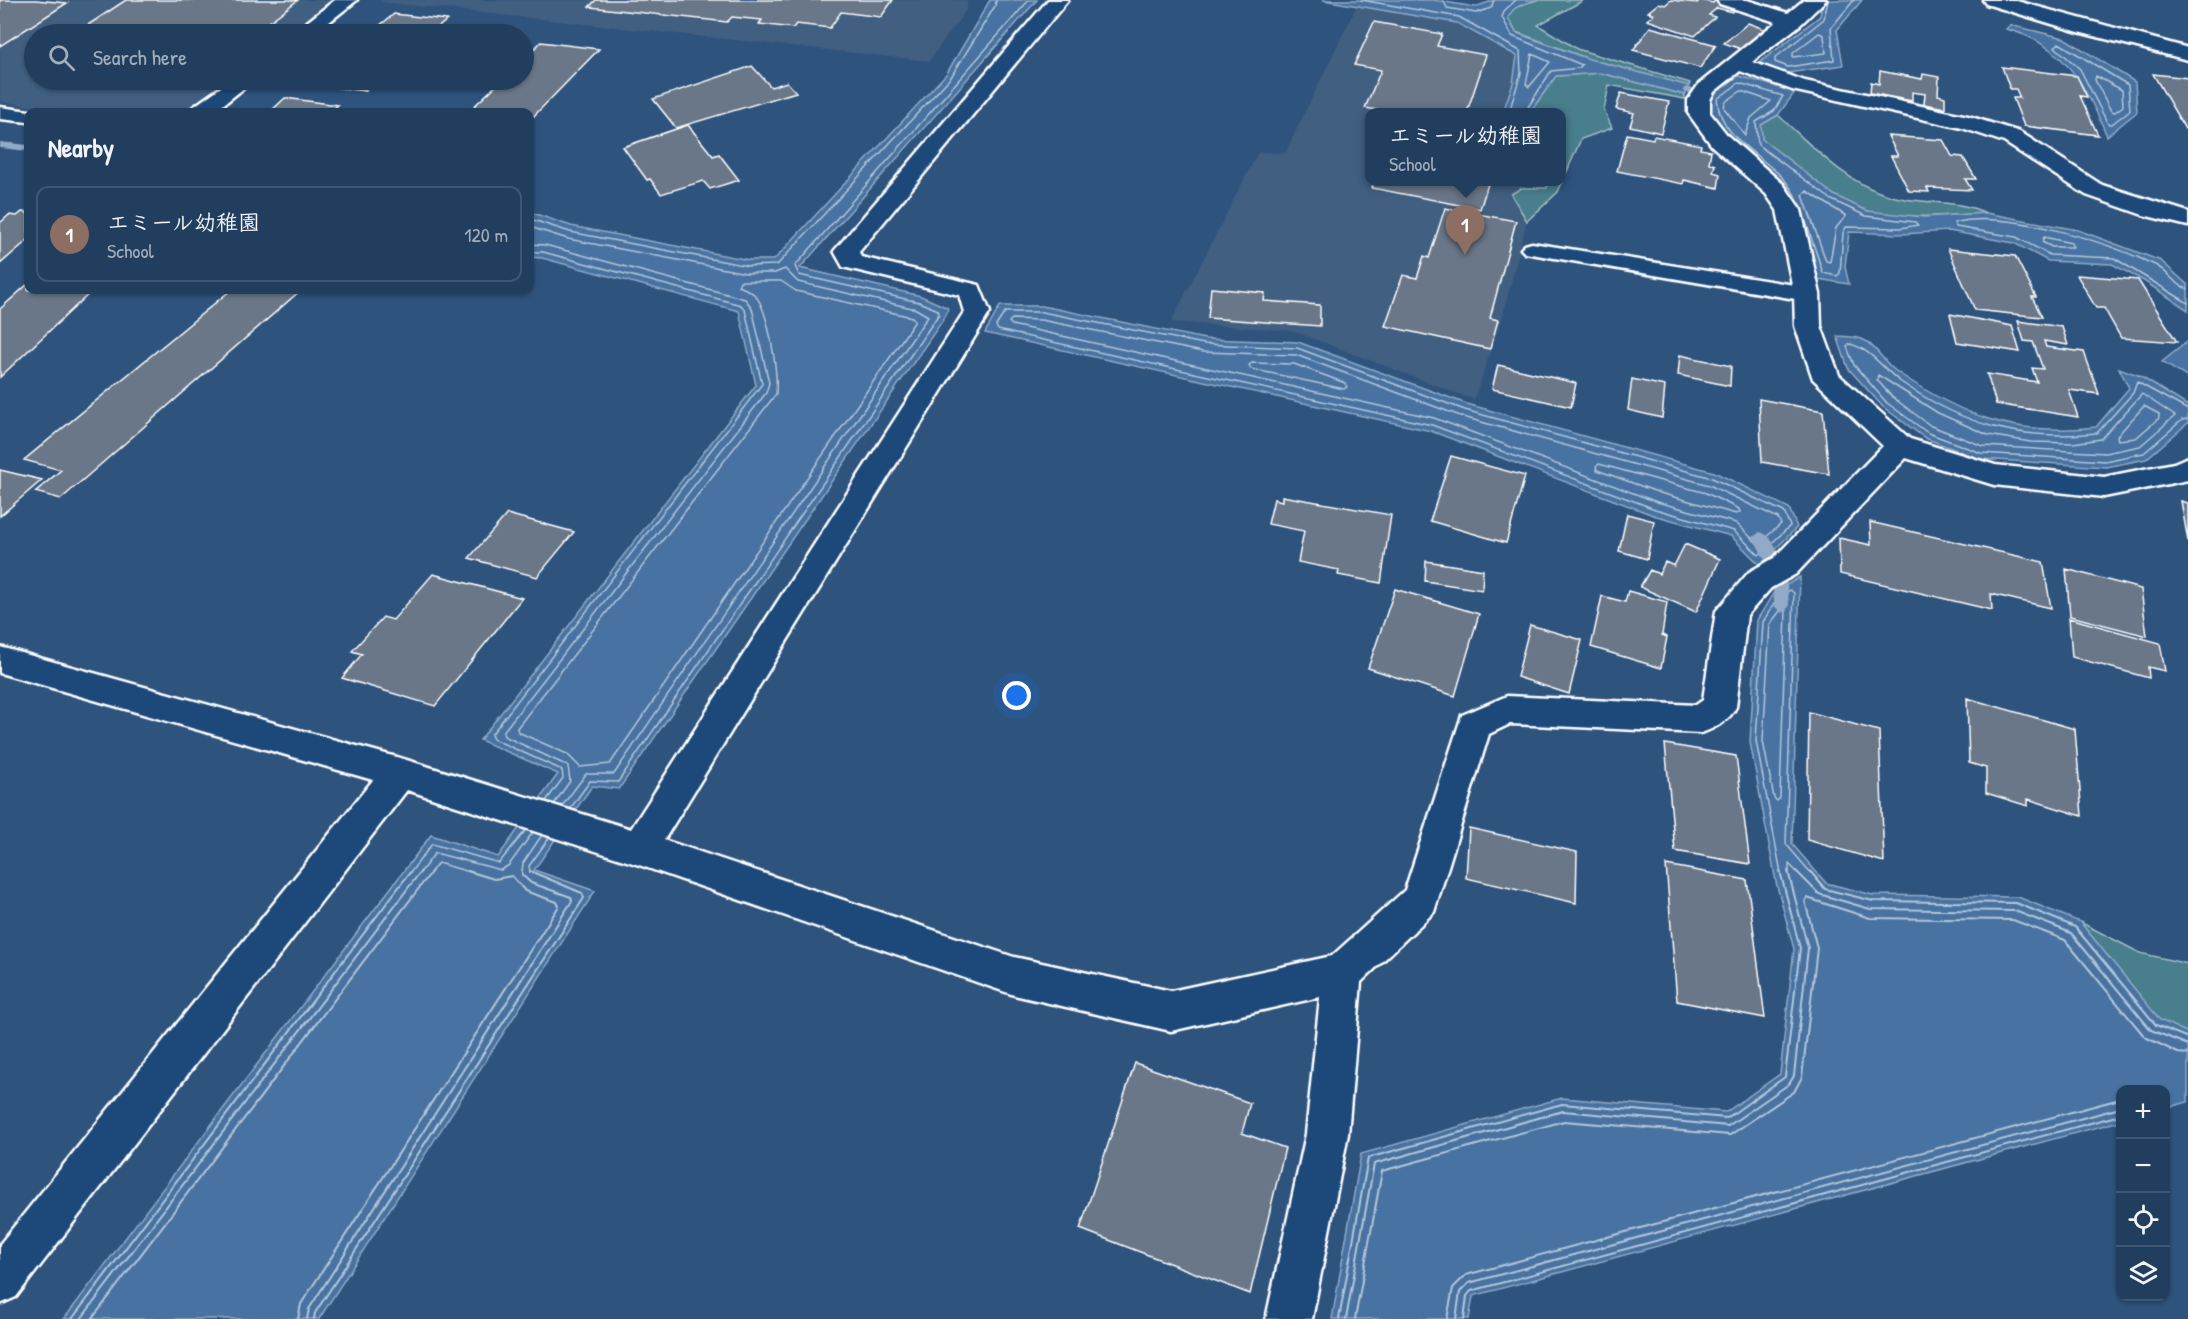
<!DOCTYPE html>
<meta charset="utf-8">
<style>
:root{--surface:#223e5e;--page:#2a4564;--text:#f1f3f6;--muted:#a2aebc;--line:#3f5773;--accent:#ea580c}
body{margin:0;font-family:"Patrick Hand","Klee One",sans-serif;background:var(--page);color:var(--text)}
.controls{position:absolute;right:18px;bottom:18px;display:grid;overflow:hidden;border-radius:12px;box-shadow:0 2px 4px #0004}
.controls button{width:54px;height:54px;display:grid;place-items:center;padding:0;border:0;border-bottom:2px solid var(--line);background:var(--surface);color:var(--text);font:30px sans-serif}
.you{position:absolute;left:1017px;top:696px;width:21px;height:21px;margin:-15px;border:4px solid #fff;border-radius:50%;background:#1a73e8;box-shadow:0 0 0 9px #1a73e833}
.badge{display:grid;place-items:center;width:39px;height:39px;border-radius:50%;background:var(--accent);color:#fff;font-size:20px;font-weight:700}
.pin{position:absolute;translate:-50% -50px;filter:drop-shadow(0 2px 3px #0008)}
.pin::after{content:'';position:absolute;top:32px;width:21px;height:18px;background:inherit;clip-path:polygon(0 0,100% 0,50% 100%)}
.popup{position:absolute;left:1365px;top:108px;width:201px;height:78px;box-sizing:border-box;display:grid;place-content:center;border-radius:12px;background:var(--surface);filter:drop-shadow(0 2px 4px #0005);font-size:20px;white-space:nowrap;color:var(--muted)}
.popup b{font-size:22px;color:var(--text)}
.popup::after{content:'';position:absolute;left:50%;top:100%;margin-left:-12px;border:12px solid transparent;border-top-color:var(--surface)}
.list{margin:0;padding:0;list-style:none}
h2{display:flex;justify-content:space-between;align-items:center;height:78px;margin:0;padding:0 24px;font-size:26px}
h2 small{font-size:20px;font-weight:400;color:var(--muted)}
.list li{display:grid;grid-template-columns:39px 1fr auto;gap:18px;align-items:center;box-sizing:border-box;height:96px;margin:0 12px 12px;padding:0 12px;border:2px solid var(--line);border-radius:12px}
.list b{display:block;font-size:22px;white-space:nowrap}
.list p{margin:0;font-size:20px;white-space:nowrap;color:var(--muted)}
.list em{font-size:20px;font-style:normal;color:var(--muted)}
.icon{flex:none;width:33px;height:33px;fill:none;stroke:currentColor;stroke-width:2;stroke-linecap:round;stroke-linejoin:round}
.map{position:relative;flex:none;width:2188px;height:1319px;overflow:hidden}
.search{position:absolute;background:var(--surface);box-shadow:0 2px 4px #0004;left:24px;top:24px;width:510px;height:66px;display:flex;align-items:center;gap:15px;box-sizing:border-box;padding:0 21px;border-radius:33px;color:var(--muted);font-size:22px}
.panel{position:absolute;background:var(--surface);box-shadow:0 2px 4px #0004;left:24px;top:108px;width:510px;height:186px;border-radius:12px}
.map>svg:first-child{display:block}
.built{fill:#405e81}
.green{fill:#487e8c;stroke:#a4bec6;stroke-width:1.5}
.water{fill:#4772a1;stroke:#91aac7;stroke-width:1.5}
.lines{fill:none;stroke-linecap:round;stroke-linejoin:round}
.shore-far1{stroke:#b5c7d9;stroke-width:1.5}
.shore{stroke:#b5c7d9;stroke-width:2}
.stream{fill:#91aac7;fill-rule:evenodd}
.building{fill:#6a7789;stroke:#fff;stroke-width:1.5}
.lane-casing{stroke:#fff;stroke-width:5}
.street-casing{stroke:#fff;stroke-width:5}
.secondary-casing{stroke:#fff;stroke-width:5}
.lane{fill:#1f4a7a;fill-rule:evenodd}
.street{fill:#1f4a7a;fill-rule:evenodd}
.secondary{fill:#1f4a7a;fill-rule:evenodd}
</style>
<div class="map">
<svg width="2188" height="1319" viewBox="0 0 2188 1319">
<rect width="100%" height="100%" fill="#2e537d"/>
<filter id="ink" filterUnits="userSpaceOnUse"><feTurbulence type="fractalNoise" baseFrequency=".0167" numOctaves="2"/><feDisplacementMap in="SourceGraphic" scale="12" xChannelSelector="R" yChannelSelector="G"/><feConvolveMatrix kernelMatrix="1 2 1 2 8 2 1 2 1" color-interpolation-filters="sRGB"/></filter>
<g filter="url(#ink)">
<path class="built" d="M0 0H333L288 34H34V80H228L185 112H78L0 102Z
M382 0H967V9L929 61 380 2Z
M1357 5 1457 23 1517 56 1513 83 1503 112H1369V182H1518L1522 188 1512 194 1527 221 1502 318 1474 400 1293 331 1171 322 1258 152 1285 153Z"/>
<path class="green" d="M1537 0H1584L1538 25 1577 49 1690 83 1689 86 1589 59 1516 32 1508 18C1513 5 1524 4 1537 0Z
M1601 73 1685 95V99L1609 85 1604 110 1612 128 1581 139 1558 192 1527 221 1511 194 1522 188H1547L1548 182H1561V112H1530L1556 76Z
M1778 115C1812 146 1846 184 1891 196 1923 205 1956 199 1986 213 1948 215 1906 220 1868 211 1831 201 1792 162 1762 140L1761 125Z
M2080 922 2140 953 2188 964V1033L2160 1021Z"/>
<path class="water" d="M990 0H1037L800 268 921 296 948 308 945 317 619 789 592 786 534 870 595 891 319 1319H64L431 835 498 857 558 774 480 740 756 385 739 311 542 258 530 257V212L571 226 749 260H774L947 73Z
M1323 0H1433L1475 7 1495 0H1537C1524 4 1513 5 1508 18L1516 33 1589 59 1689 86 1685 95 1601 73 1556 76 1530 112H1503L1513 83 1517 56 1457 23Z
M1823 0H1862L1837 30 1843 65 1787 73 1759 63 1820 16Z
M2010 25 2064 38 2135 82 2137 112 2107 136C2086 85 2063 43 2006 29Z
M1739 76 1795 92 1778 115 1761 125 1762 139 1834 195 1867 211 1924 217 1986 213 2078 230 2161 261 2188 285V310L2144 281 2112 264 2048 261 2014 243 1949 231 1901 234 1849 232 1845 267 1849 284 1818 279 1796 211 1730 140 1710 113V96Z
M1000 306H1042L1205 339 1298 342 1467 404 1714 472 1789 508 1797 527 1760 565 1731 536 1653 515 1431 431 985 333Z
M1837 336C1845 337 1857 336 1864 340 1877 347 1885 364 1897 372 1962 416 2016 437 2096 427L2129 388 2119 368 2138 375 2188 406V423L2146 459 2106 467 1980 459 1925 438 1883 407 1848 368Z
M2188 341V378L2162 362Z
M1800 577 1792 844 1826 883 1873 895 2018 897 2080 922 2160 1020 2188 1033V1102L2166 1108V1090H2120V1121L1473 1296 1469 1319H1332L1361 1154 1562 1098 1726 1112 1780 1074 1794 949 1776 882 1750 742 1757 620 1774 592Z"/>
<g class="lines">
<path class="shore-far1" d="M1361 0 1459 17 1520 51 1521 73 1509 112
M1443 0 1447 8 1476 13 1491 8 1494 0
M1516 0 1505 10 1502 17 1512 36 1582 65 1579 68 1551 71 1525 112
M1828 0 1824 19 1775 58V62L1788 67 1834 60 1831 28 1854 0
M1819 33 1824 35 1826 53 1793 57V53Z
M2059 43 2128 85 2130 110 2112 124H2108L2080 69 2055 47Z
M1532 54 1550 62 1529 87 1526 84Z
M2096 76 2122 90 2123 106 2115 112 2111 111 2095 80Z
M1741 91 1771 101 1751 118 1745 135 1724 108 1725 102Z
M1807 191 1846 216 1836 228 1830 262 1826 261 1803 195Z
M1801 207C1795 195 1790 185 1781 176 1756 152 1720 136 1717 99L1739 83 1783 96 1774 111 1756 122 1758 145 1832 200 1866 216 1915 222 1918 225 1901 228 1846 227 1843 233 1840 273 1837 276 1823 273 1804 216
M530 219 570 232 748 266 777 265 951 77 995 6 996 0
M530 227 568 239 746 273H775L785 269 798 282 916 309 928 316 614 774H586L562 806
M2044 237 2071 243 2073 247H2052L2042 242Z
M530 244 545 245 745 299 752 308 769 383 766 393 503 732 504 736 568 766 570 781 554 804
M530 252H543L741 305 745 310 762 384 491 735 493 739 562 770 563 778 546 801
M740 281H781L796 291 912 317 915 321 610 764 580 767 567 754 518 732 517 728 776 394C778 373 769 311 755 295 750 291 744 288 738 286Z
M2188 289C2174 285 2168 271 2155 265 2107 242 2005 209 1954 223L1956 227 2016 237 2050 255 2114 258 2188 303
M1005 312H1042L1204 344 1297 348 1465 410 1712 478 1784 512 1790 526 1759 555 1734 531 1655 509 1432 425 998 330 996 326Z
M1012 319 1041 320 1203 352 1296 355 1463 417 1709 485 1778 518 1781 524 1758 544 1736 523 1657 502 1434 418 1012 325 1009 322Z
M1252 363 1294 364 1345 383 1347 387 1344 389 1251 369 1249 365Z
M1878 375 1938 413 1988 435 2031 442 2073 443 2101 439 2142 394 2175 416 2140 446 2105 453 1983 446 1931 426 1892 397 1877 380Z
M2144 406 2159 414V418L2136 438 2118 440 2117 436Z
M2188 410 2137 382 2133 393 2097 433C2020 441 1965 426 1901 382 1884 370 1871 349 1850 344L1847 347 1854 365 1887 403 1928 433 1981 453 2105 461 2144 453 2182 420 2188 419
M1599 464 1706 493 1739 509 1740 512 1736 514 1660 493 1597 470 1596 466Z
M1783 607 1786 610 1780 798 1777 801 1774 798 1763 741 1770 624Z
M570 809 590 781 618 782 939 314 938 310 919 302 799 275 795 266 1029 0
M410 873 432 844 499 863 526 830
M420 873 435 853 501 870 509 865 533 832
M430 873 438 863 473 873
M522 873 523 863 542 835
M530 873 529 866 549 838
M1781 873 1756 741 1763 622 1778 597 1790 590 1794 593 1786 844 1811 873
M1789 873V864L1798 873"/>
<path class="shore" d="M1796 871 1819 894 1870 909 2015 911 2071 933 2151 1030 2188 1045
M1810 871 1825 889 1873 901 2016 903 2075 927 2156 1025 2188 1038
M72 1319 411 871
M81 1319 421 871
M92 1319 432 871
M298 1319 301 1304 559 906 557 902 525 891 512 876 494 879 468 871
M307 1319 309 1309 572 901 571 897 531 883 522 875V871
M314 1319 315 1313 584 898 582 893 530 871
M1339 1319 1368 1158 1562 1104 1727 1118 1785 1077 1800 948 1780 871
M1346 1319 1374 1164 1563 1111 1728 1126 1789 1084 1794 1076 1808 948 1788 871
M1355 1319 1382 1171 1564 1121 1730 1135 1794 1092 1802 1077 1817 948 1805 901 1807 898 1870 918 2013 920 2065 940 2145 1037 2178 1053 2188 1054
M1447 1319 1453 1288 1466 1275 2120 1099
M1456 1319 1460 1292 1469 1283 2120 1108
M1464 1319 1467 1296 1471 1291 2120 1115"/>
<path class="stream" d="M1687 87 1713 94 1715 96 1710 99 1684 92 1682 90Z
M0 142 28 145V151L0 148Z
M1760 532C1781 538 1789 588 1789 607L1782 613 1775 607 1770 570 1753 537Z"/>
</g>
<path class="building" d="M0 0H36L67 3 0 46Z
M126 0H298L253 34H74Z
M596 0H893L881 17 841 12 830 28 796 24 793 28 759 24 762 20 732 17 727 22 589 7Z
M1671 0 1697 3 1700 0 1713 3 1715 0 1738 7 1732 12 1717 8 1709 15 1715 17 1695 36 1647 20 1654 14 1648 12 1659 3 1665 5Z
M394 14 447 20 430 34H369Z
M1374 22 1442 34 1437 46 1486 55 1467 112H1388L1365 108 1381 70 1354 65Z
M1748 23 1764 29 1741 49 1724 43Z
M1650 27 1716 45 1700 68 1633 50Z
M541 42 599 49 530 120V112H468L502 80H524V59Z
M752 66 771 87 787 82 796 92 676 128 653 99Z
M2002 67 2077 76 2087 97 2080 96 2098 135 2024 126 2013 98H2020L2016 89H2010Z
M1880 71 1922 79 1923 74 1939 77 1938 95 1945 97V108L1924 104 1925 94 1912 92V101L1870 93 1871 82 1879 84Z
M2153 74 2188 78V129H2185Z
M314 80H378L365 91 308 84Z
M1621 93 1669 102 1661 133 1630 126 1634 113 1616 109Z
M285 98 338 105 329 112H262L271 111Z
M688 125 713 156 719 154 739 180 710 189 703 181 661 194 650 179 647 180 623 147Z
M1627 134 1653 139 1654 136 1701 145 1700 149 1711 151 1709 163 1715 165 1713 172 1720 174 1718 188 1684 180 1683 184 1617 171Z
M1888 136 1943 140 1952 156 1963 157 1976 179H1965L1972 190 1927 188 1929 192 1909 191 1891 156H1898Z
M1374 182H1477L1488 184 1480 209 1372 188Z
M1445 208 1516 221 1490 318 1498 320 1490 349 1385 326 1403 275 1417 278 1424 256 1429 258Z
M22 212 28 213V240L0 264V223L9 215 17 216Z
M1948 249 2015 256 2036 297H2032L2042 317 1975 310Z
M2077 275 2138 280 2177 342 2121 338 2104 308H2096Z
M28 284V290H93L0 377V309Z
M1211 288 1265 293 1264 301 1320 305V326L1208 318Z
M231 290H301L61 499 35 492 61 470 24 460Z
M1950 314 2012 326 2020 352 1957 342Z
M2018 321 2062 327 2068 345 2044 341 2046 347 2084 352 2099 394 2069 390 2078 417 1996 404 1987 374 2037 382 2032 368 2043 369 2033 342 2024 341Z
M1680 355 1731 366 1730 386 1678 375Z
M1498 365 1576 383 1571 407 1492 389Z
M1632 379 1665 386 1662 418 1628 410Z
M1759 399 1823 411 1829 474 1762 462Z
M1451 456 1525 476 1506 543 1430 521Z
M0 470 42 480 0 516Z
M1282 496 1391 515 1381 583 1338 575 1339 570 1298 562 1304 531 1268 524 1274 499 1282 501Z
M2181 501 2188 503V541Z
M507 514 574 532 537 577 469 558Z
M1627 514 1654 521 1647 559 1619 551Z
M1870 522 2043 562 2051 608 1991 594 1992 610 1840 574 1839 538 1871 545Z
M1685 544 1720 559 1696 612 1640 587 1650 570 1659 574 1665 562 1674 566Z
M1426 561 1483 570 1482 590 1425 581Z
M2066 569 2141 589 2147 636 2070 616Z
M433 574 522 598 435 706 342 678 362 654 352 651 383 617 393 620Z
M1395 589 1479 614 1455 696 1368 668Z
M1628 591 1667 602 1662 635 1667 637 1661 668 1591 647 1602 596 1625 602Z
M2069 618 2160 643 2165 671 2148 667 2149 678 2072 657Z
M1530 625 1582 640 1569 694 1517 677Z
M1967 698 2075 729 2082 816 2028 799V806L1986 793V768L1969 763Z
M1809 712 1879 731 1884 862 1807 840Z
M1665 744 1736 756 1750 864 1675 851Z
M1469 828 1577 852 1576 903 1466 878Z
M1666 865 1747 880 1765 1018 1677 1001Z
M1135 1063 1250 1103 1242 1133 1285 1148 1250 1294 1080 1229Z"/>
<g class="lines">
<g class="lane-casing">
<path id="lane" d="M1532 243 1807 287 1815 289 1818 294 1815 299 1807 301 1525 253 1521 249 1525 245Z"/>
</g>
<g class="street-casing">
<path id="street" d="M335 0H357L314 34H292Z
M1048 0H1068L859 252 861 257 979 285 990 312 664 840 1014 957 1171 991 1332 956 1405 890 1462 715 1507 696 1696 705 1703 700 1716 611 1749 572 1774 558 1883 446 1813 379 1795 326 1794 294 1777 210 1766 194 1712 146 1688 113V100L1699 84 1776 22 1720 4 1717 0H1747L1788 13 1804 0H1826L1800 25 1752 62 1805 81 1968 116 2020 132 2102 185 2188 212V226L2143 215 2086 195 2004 142 1962 128 1792 90 1740 71 1714 92 1710 100V113L1728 136 1783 184 1801 210 1820 294 1821 326 1839 375 1910 439 1995 465 2104 477 2174 463 2188 457V480L2104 497 1994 485 1906 458 1796 574 1771 588 1747 615 1736 707C1729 721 1716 728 1701 733L1510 724 1489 734 1434 912 1361 982 1348 1134 1312 1319H1266L1306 1134 1320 997 1171 1031 1014 995 639 865 407 790 16 1297 0 1304V1244L373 780 0 673V647L400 758 631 829 964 312 959 295 843 267 834 251Z
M231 80H254L214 112H191L193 107Z
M0 107 36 112H28V122L0 119Z"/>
</g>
<g class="secondary-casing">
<path id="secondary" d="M1983 0H2013L2188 48V60L2082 33 1986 4Z"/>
</g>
<use href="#lane" class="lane"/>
<use href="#street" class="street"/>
<use href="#secondary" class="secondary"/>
</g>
</g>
</svg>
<div class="controls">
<button>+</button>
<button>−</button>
<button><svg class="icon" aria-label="locate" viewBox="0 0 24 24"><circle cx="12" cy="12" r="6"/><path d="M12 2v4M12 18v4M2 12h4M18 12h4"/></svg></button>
<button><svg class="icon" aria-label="layers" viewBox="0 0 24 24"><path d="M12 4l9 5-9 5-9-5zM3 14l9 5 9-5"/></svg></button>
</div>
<div class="you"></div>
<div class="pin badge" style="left:1465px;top:255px;background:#8d6e63">1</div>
<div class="popup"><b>エミール幼稚園</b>School</div>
<div class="search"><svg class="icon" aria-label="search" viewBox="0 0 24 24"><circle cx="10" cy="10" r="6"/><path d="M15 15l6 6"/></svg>Search here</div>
<section class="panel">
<h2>Nearby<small></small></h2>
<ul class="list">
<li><span class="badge" style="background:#8d6e63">1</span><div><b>エミール幼稚園</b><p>School</p></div><em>120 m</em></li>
</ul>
</section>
</div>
